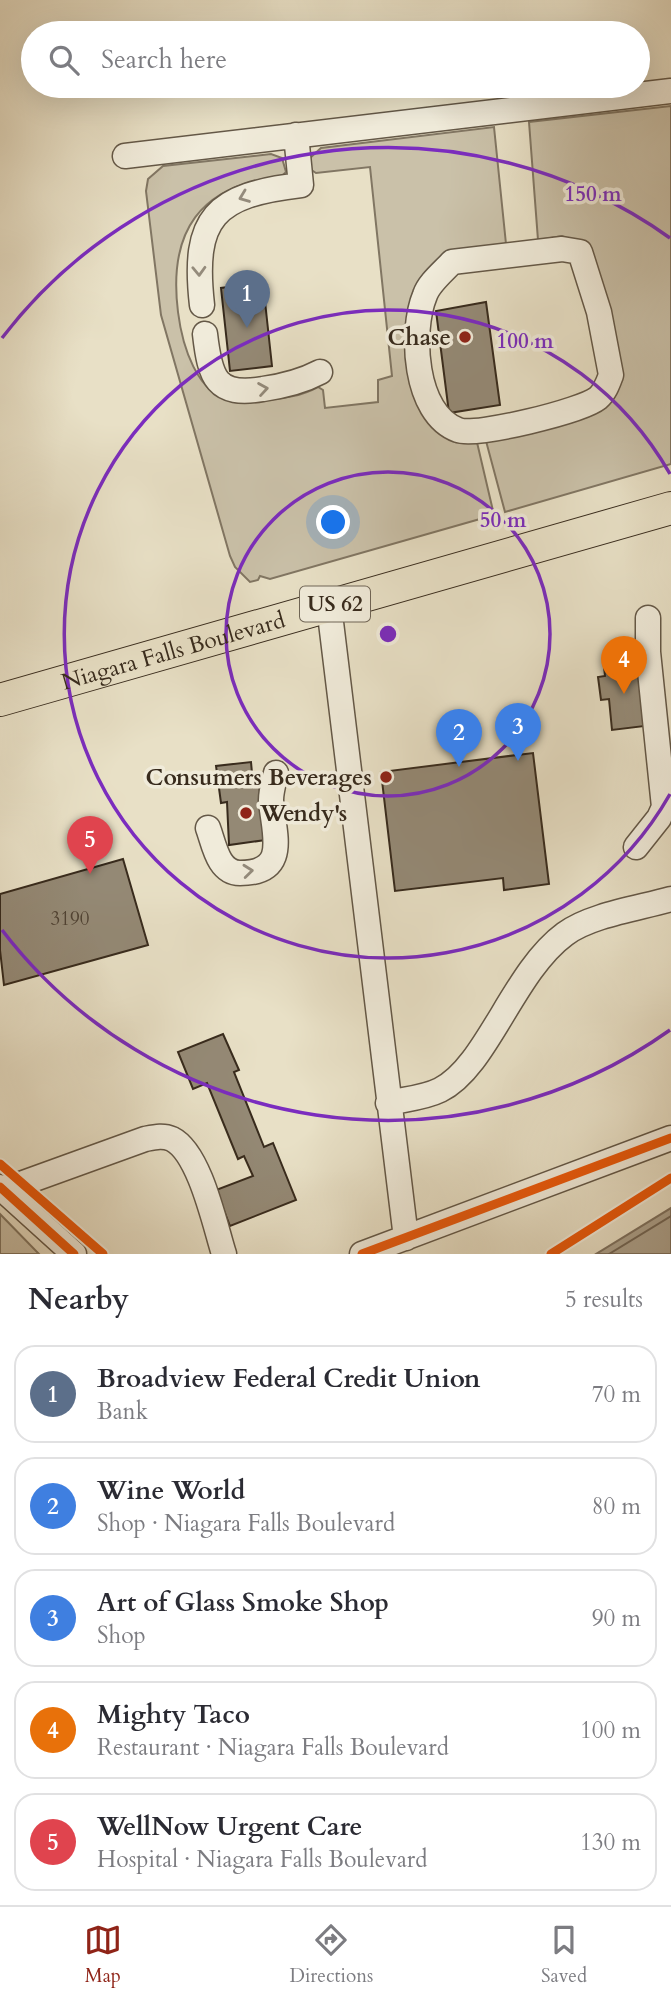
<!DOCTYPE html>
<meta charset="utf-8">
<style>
:root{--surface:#fff;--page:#f2f2f3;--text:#2b2b33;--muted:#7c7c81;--line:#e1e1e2;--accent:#8f2418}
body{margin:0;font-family:Cardo,serif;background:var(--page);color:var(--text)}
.you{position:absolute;left:334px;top:523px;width:24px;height:24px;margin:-18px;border:5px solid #fff;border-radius:50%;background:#1a73e8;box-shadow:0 0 0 10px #1a73e833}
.badge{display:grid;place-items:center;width:46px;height:46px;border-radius:50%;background:var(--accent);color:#fff;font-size:23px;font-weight:700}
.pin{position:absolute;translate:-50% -58px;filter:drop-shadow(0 2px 4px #0008)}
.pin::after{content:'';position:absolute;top:37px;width:24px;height:21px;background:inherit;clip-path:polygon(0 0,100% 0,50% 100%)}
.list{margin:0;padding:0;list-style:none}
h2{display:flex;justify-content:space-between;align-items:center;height:91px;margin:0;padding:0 28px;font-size:30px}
h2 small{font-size:23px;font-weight:400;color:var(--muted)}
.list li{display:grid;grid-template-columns:46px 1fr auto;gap:21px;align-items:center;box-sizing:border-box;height:98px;margin:0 14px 14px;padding:0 14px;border:2px solid var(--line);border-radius:21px}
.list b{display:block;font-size:26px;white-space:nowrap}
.list p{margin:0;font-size:23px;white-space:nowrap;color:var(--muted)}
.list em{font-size:23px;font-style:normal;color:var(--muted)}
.icon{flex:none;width:38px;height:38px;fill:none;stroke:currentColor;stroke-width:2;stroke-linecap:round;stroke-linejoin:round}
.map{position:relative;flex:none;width:671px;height:1254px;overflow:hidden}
.search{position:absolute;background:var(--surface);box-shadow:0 7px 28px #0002;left:21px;right:21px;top:21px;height:77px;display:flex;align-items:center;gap:18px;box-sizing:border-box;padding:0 24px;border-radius:38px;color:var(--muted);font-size:26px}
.sheet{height:651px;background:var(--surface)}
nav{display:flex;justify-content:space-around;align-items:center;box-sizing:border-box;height:98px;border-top:2px solid var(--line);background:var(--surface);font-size:19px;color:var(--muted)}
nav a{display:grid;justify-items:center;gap:4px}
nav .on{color:var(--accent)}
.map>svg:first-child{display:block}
.green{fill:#cac1a9;stroke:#817663;stroke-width:2}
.water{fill:#aca28d;stroke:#7e7260;stroke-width:2}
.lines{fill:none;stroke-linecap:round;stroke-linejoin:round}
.shore{stroke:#726655;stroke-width:2}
.building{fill:#948975;stroke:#382b1d;stroke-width:2}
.minor-casing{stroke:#645847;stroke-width:27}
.major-casing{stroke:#382b1d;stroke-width:34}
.minor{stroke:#f0ebda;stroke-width:24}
.major{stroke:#e8e0c6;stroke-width:32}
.cycleway-casing{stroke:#f0ebda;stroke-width:13}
.cycleway{stroke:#e8590c;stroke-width:9}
.oneway{stroke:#948b7c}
.ring{fill:none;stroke:#7b2cbf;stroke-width:3.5}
.poi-dot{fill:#8f2418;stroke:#f0ebda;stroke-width:2.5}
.labels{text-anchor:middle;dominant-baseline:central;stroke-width:7;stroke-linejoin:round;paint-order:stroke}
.number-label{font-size:19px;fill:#4f4233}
.shield{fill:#f0ebda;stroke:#6f6556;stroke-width:2}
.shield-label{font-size:21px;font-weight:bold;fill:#382b1d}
.poi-label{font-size:23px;font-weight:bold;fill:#382b1d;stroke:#f0ebda;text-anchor:end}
.street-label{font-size:23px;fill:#382b1d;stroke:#f0ebda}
.centre{fill:#7b2cbf;stroke:#f0ebda;stroke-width:3.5}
.ring-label{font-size:21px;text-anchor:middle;font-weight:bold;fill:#7b2cbf;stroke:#f0ebda;stroke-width:7;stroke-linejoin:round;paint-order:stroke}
</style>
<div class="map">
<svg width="671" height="1254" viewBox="0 0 671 1254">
<rect width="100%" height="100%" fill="#e8e0c6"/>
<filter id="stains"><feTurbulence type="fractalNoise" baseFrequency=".00286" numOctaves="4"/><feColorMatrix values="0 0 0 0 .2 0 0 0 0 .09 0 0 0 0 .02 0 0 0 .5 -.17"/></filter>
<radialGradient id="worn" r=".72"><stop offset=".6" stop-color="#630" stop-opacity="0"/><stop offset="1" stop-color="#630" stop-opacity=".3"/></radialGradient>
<path class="green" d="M671 106V464L505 512 486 441 605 400 581 244 562 236 538 240 529 122Z
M494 127 506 244 431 268 414 390 476 438 494 515 270 579 260 576 258 580 250 582 235 567 230 556 161 315 146 191 148 179 163 166 271 154 282 158 286 172 282 176C199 185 168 232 178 312 182 344 196 395 234 402 244 404 257 401 267 400 286 398 301 396 318 387L323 390 325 408 378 402V380L392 376 370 167 316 173 310 169V158L321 148Z
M0 1214 39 1254H0Z"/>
<path class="water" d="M671 1208V1254H596Z"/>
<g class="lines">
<path class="shore" d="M609 1254 671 1216"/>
</g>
<path class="building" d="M263 283 272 366 230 371 221 288Z
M486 302 500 405 449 413 436 311Z
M636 654 645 726 612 730 609 699 601 700 598 677 605 676 603 658Z
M533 753 549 884 504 890 503 878 395 891 381 772Z
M251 762 253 784H259L266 840 229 845 227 802 221 803 216 766Z
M123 859 148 945 4 985 0 950V894Z
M223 1034 239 1070 234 1072 264 1147 273 1143 296 1200 230 1226 216 1190 253 1176 244 1156 238 1159 207 1083 193 1089 178 1052Z"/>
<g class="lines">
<g class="minor-casing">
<path id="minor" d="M125 156 671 91
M562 249 580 252 599 312 611 375C608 383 605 392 598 398 582 411 476 437 458 430 414 414 410 331 425 295 429 283 443 272 452 262Z
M202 305C192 217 215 195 301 185L296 135
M205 334C210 378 216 397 263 389 284 386 301 382 320 372
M329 606 406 1238
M208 828C214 844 218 873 240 873 291 873 273 832 271 800 271 791 274 782 276 773
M636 847 659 818 664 807 648 652V618
M388 1103C405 1099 424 1098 440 1090 487 1067 513 972 565 934 590 915 640 908 671 899
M0 1187 74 1254
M4 1190 145 1139C155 1137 163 1135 172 1139 200 1153 215 1226 224 1254
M362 1254 671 1138"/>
</g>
<g class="major-casing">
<g id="major">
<path id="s1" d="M0 700 671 508"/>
</g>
</g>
<use href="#minor" class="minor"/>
<use href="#major" class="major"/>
<g class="cycleway-casing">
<path id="cycleway" d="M0 1164 103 1254
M0 1187 74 1254
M362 1254 671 1138
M551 1254 671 1178"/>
</g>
<use href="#cycleway" class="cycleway"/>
</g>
<defs><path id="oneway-chevron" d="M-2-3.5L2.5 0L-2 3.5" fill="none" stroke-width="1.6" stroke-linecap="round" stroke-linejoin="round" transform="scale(1.75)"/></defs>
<g class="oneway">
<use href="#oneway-chevron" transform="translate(244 197) rotate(159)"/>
<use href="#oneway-chevron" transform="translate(199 271) rotate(88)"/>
<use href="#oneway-chevron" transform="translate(263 389) rotate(-9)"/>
<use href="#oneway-chevron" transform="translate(248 871) rotate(-6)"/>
</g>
<g class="ring">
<circle cx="388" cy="634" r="162"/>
<path d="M670 794A324 324 0 1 1 670 474"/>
<path d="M670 1030A486 486 0 0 1 2 930M2 338A486 486 0 0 1 670 238"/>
</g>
<g class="poi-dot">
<circle cx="465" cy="337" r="7"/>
<circle cx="386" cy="777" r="7"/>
<circle cx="246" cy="813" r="7"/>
</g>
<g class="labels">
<g class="number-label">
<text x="70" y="919">3190</text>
</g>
<rect class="shield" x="300" y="586.5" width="70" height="35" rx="5"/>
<g class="shield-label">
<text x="335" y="604">US 62</text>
</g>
<g class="poi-label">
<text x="451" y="337">Chase</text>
<text x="372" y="777">Consumers Beverages</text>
<text x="260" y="813" text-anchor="start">Wendy's</text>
</g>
<g class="street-label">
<text stroke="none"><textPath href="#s1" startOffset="180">Niagara Falls Boulevard</textPath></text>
</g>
</g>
<circle cx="388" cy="634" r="10" class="centre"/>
<g class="ring-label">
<text x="593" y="201">150 m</text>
<text x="525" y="348">100 m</text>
<text x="503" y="527">50 m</text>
</g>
<rect width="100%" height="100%" filter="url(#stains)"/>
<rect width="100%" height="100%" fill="url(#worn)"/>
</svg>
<div class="you"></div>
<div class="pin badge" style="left:247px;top:328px;background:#5c6f8a">1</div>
<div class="pin badge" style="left:459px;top:767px;background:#3f7fe0">2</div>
<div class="pin badge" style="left:518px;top:761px;background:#3f7fe0">3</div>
<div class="pin badge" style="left:624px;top:694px;background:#e8710a">4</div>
<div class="pin badge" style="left:90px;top:874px;background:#e0444e">5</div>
<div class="search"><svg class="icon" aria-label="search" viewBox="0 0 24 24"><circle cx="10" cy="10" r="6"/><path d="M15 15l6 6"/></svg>Search here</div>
</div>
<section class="sheet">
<h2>Nearby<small>5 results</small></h2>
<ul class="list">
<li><span class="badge" style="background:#5c6f8a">1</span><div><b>Broadview Federal Credit Union</b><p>Bank</p></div><em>70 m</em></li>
<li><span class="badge" style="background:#3f7fe0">2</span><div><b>Wine World</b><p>Shop · Niagara Falls Boulevard</p></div><em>80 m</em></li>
<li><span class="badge" style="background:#3f7fe0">3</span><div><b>Art of Glass Smoke Shop</b><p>Shop</p></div><em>90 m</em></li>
<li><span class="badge" style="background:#e8710a">4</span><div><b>Mighty Taco</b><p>Restaurant · Niagara Falls Boulevard</p></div><em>100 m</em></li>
<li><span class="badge" style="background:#e0444e">5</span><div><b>WellNow Urgent Care</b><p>Hospital · Niagara Falls Boulevard</p></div><em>130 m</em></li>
</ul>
</section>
<nav>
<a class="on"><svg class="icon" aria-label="map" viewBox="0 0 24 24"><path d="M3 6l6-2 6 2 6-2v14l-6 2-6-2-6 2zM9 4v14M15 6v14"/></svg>Map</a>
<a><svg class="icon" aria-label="directions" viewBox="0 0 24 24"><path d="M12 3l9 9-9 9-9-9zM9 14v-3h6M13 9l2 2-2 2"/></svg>Directions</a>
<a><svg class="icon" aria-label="saved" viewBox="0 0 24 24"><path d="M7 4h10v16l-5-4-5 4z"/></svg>Saved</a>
</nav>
